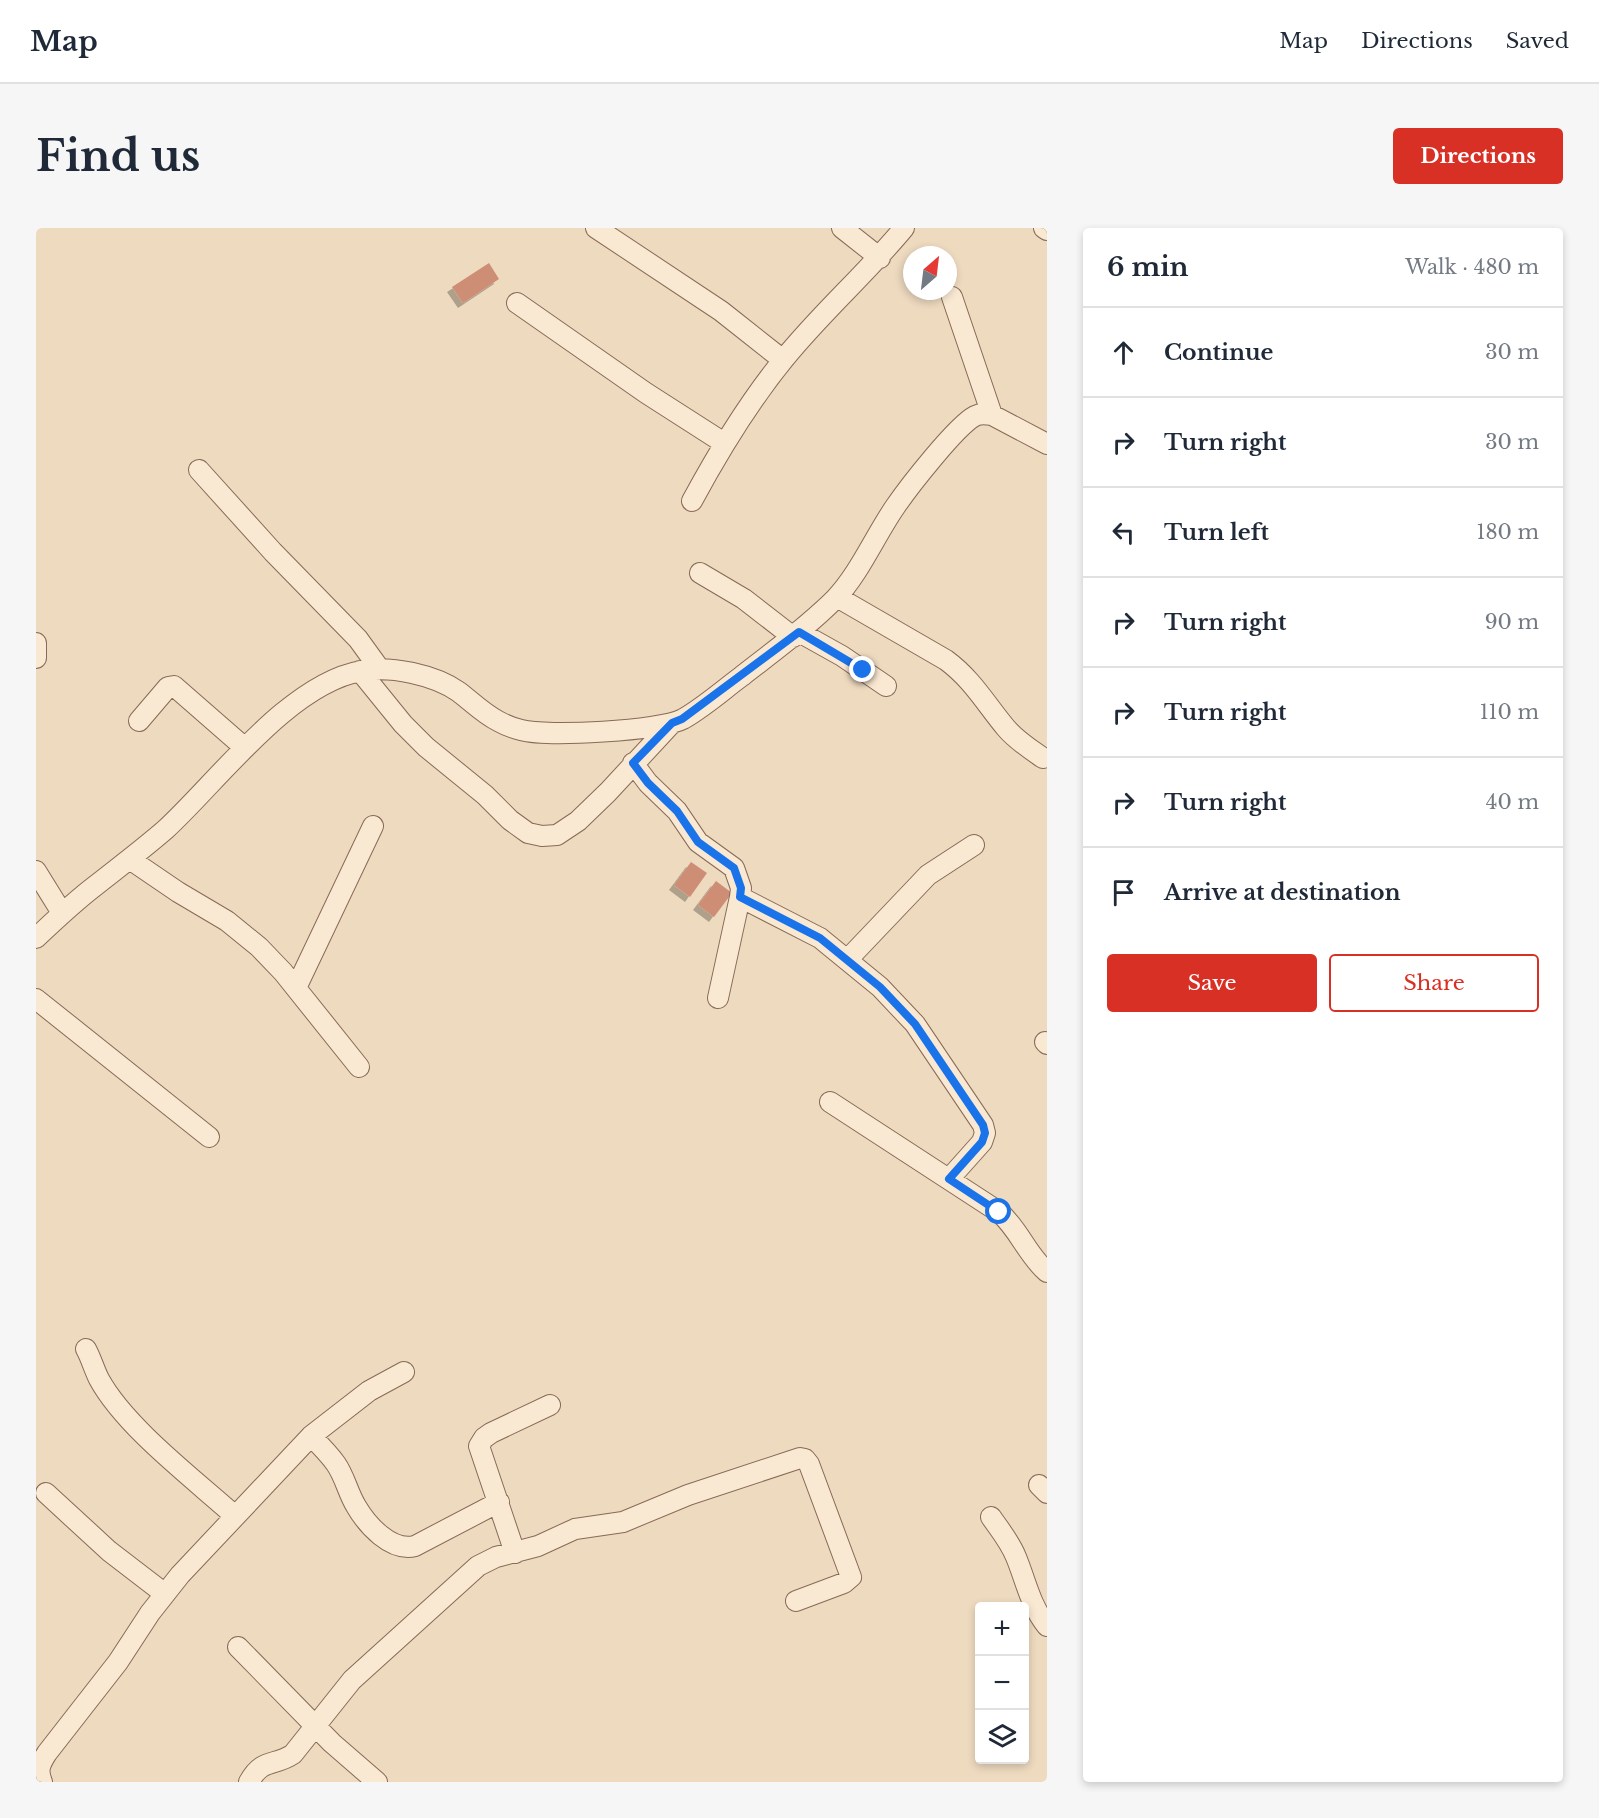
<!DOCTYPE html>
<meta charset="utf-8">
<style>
:root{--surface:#fff;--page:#f6f6f7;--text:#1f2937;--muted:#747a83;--line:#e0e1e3;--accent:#d93025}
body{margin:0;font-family:"Libre Baskerville",serif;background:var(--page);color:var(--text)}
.controls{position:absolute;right:18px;bottom:18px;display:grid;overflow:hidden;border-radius:6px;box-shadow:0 3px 9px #0003}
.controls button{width:54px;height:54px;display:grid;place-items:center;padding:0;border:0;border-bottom:2px solid var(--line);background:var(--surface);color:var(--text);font:30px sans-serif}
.compass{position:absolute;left:867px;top:18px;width:54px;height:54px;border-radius:50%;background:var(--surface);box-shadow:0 3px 9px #0003;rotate:28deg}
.stop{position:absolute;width:18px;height:18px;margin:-14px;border:4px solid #1a73e8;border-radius:50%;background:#fff}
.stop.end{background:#1a73e8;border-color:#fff;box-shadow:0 2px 6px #0008}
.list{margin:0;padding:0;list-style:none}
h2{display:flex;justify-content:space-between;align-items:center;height:78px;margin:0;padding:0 24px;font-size:26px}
h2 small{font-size:20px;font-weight:400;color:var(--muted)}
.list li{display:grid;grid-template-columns:39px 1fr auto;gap:18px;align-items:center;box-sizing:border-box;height:90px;padding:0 24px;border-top:2px solid var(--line)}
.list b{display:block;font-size:22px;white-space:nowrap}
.list em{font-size:20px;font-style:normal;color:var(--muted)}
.actions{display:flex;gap:12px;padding:18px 24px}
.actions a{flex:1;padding:14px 0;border:2px solid var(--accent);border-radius:6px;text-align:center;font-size:21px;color:var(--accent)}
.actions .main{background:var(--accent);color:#fff}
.icon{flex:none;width:33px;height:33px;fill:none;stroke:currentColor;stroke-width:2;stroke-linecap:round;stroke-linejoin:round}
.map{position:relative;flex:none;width:1011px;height:1554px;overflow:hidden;border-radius:6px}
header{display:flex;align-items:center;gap:36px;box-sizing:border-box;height:84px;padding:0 30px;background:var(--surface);border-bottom:2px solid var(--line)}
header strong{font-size:28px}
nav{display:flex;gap:33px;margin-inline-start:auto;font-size:21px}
.intro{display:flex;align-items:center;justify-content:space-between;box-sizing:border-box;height:144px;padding:0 36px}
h1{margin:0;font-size:42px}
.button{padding:15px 27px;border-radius:6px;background:var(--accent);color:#fff;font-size:21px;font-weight:700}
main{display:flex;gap:36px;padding:0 36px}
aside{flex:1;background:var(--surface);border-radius:6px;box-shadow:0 3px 9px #0003}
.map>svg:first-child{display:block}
.building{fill:#cd8e74;filter:url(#shadow)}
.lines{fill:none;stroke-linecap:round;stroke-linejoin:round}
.minor-casing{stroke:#876a57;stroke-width:22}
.minor{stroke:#f9e8d2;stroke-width:20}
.route{stroke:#1a73e8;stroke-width:8}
</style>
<header>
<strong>Map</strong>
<nav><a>Map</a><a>Directions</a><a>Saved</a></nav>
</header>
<div class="intro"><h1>Find us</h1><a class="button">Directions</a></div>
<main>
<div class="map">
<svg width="1011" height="1554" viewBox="0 0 1011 1554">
<defs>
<filter id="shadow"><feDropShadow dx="-5" dy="5" stdDeviation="0" flood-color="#0004"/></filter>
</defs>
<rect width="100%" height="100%" fill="#eedabf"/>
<path class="building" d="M453 35 463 51 427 75 416 59Z
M655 634 671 645 654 669 638 657Z
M680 653 696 665 678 689 662 677Z"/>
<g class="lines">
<g class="minor-casing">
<path id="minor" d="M560 0 685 83 747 132
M806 0 844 30
M1008 0 1011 2
M916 69 956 187
M481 75 610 165 688 215
M163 242 237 324 322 411 343 440
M656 273C683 223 712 175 748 131 785 85 830 46 868 0
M664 345 708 371 757 409
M801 369 910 432C936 451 950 476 970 500 980 512 994 521 1007 530
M763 404 806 428 850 458
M0 415V430
M324 443 367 496 390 519 449 567 474 592 492 605 506 608 521 607 542 593 572 564 636 495
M103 493 132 459 138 458 209 520
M597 535 612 555 641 583 662 614 698 640 705 660 704 669 682 770
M95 632 142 664 191 693 223 719 247 744 323 839
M0 643 26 685
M704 669 784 710 844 759 879 796 947 897 949 905 946 914 913 951
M0 710C19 692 38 674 59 658 83 639 107 621 130 601 182 553 253 456 325 443 354 437 399 447 423 464 436 474 448 486 462 493 469 497 477 500 485 502 511 509 624 503 647 491 668 479 687 462 706 448 738 423 771 399 799 371 823 346 839 308 859 279 872 260 920 198 939 188 945 185 950 186 956 187L1011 216
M812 731 892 647 938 617
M260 760 337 598
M0 771 173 909
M1009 814 1011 816
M794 874 963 984C983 1001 991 1027 1011 1044
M50 1121C55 1130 58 1141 63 1151 89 1199 158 1251 199 1288
M275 1208C284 1217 293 1226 300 1236 309 1249 312 1265 320 1278 331 1297 355 1324 379 1318L463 1274
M1003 1257 1011 1265
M10 1265 73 1323 129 1366
M955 1289C964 1302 974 1314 980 1329 990 1353 994 1377 1011 1398
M479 1325 443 1218 448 1210 455 1205 514 1177
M202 1419 296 1515 341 1554
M6 1554C1 1542 4 1536 11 1525L82 1434 114 1385 144 1347 275 1208 333 1163 368 1144
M213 1554C227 1529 238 1539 257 1526L316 1452 442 1338 460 1329 502 1318 539 1301 587 1294 652 1267 764 1230 769 1231 773 1236 815 1349 808 1355 760 1373"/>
</g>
<use href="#minor" class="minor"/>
</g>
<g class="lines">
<path class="route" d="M827 442 763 404 646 491 636 495 597 535 612 555 641 583 662 614 698 640 705 660 704 669 784 710 844 759 879 796 947 897 949 905 946 914 913 951 963 984"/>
</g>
</svg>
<div class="controls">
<button>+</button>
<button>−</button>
<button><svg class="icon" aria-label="layers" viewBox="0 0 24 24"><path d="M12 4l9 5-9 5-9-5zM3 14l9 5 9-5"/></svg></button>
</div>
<svg class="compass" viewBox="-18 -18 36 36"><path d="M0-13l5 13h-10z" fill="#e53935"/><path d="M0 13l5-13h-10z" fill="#747a83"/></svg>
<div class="stop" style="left:963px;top:984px"></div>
<div class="stop end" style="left:827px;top:442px"></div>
</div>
<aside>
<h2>6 min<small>Walk · 480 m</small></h2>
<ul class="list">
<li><svg class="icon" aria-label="ahead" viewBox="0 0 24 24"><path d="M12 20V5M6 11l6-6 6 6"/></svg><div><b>Continue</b></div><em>30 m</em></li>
<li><svg class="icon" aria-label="right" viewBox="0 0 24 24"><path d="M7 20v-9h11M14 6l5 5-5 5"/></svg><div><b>Turn right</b></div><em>30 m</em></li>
<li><svg class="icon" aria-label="left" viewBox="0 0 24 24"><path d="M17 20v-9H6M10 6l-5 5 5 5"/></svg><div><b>Turn left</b></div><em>180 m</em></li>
<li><svg class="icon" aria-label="right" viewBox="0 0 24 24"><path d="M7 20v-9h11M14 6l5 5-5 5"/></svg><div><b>Turn right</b></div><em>90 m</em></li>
<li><svg class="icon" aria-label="right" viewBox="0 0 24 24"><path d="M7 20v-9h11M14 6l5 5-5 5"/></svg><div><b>Turn right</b></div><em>110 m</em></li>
<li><svg class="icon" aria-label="right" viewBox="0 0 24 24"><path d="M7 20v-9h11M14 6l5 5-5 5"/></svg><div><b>Turn right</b></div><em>40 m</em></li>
<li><svg class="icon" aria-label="arrive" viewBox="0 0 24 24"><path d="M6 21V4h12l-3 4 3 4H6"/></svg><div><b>Arrive at destination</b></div></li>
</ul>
<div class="actions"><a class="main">Save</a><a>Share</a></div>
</aside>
</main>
